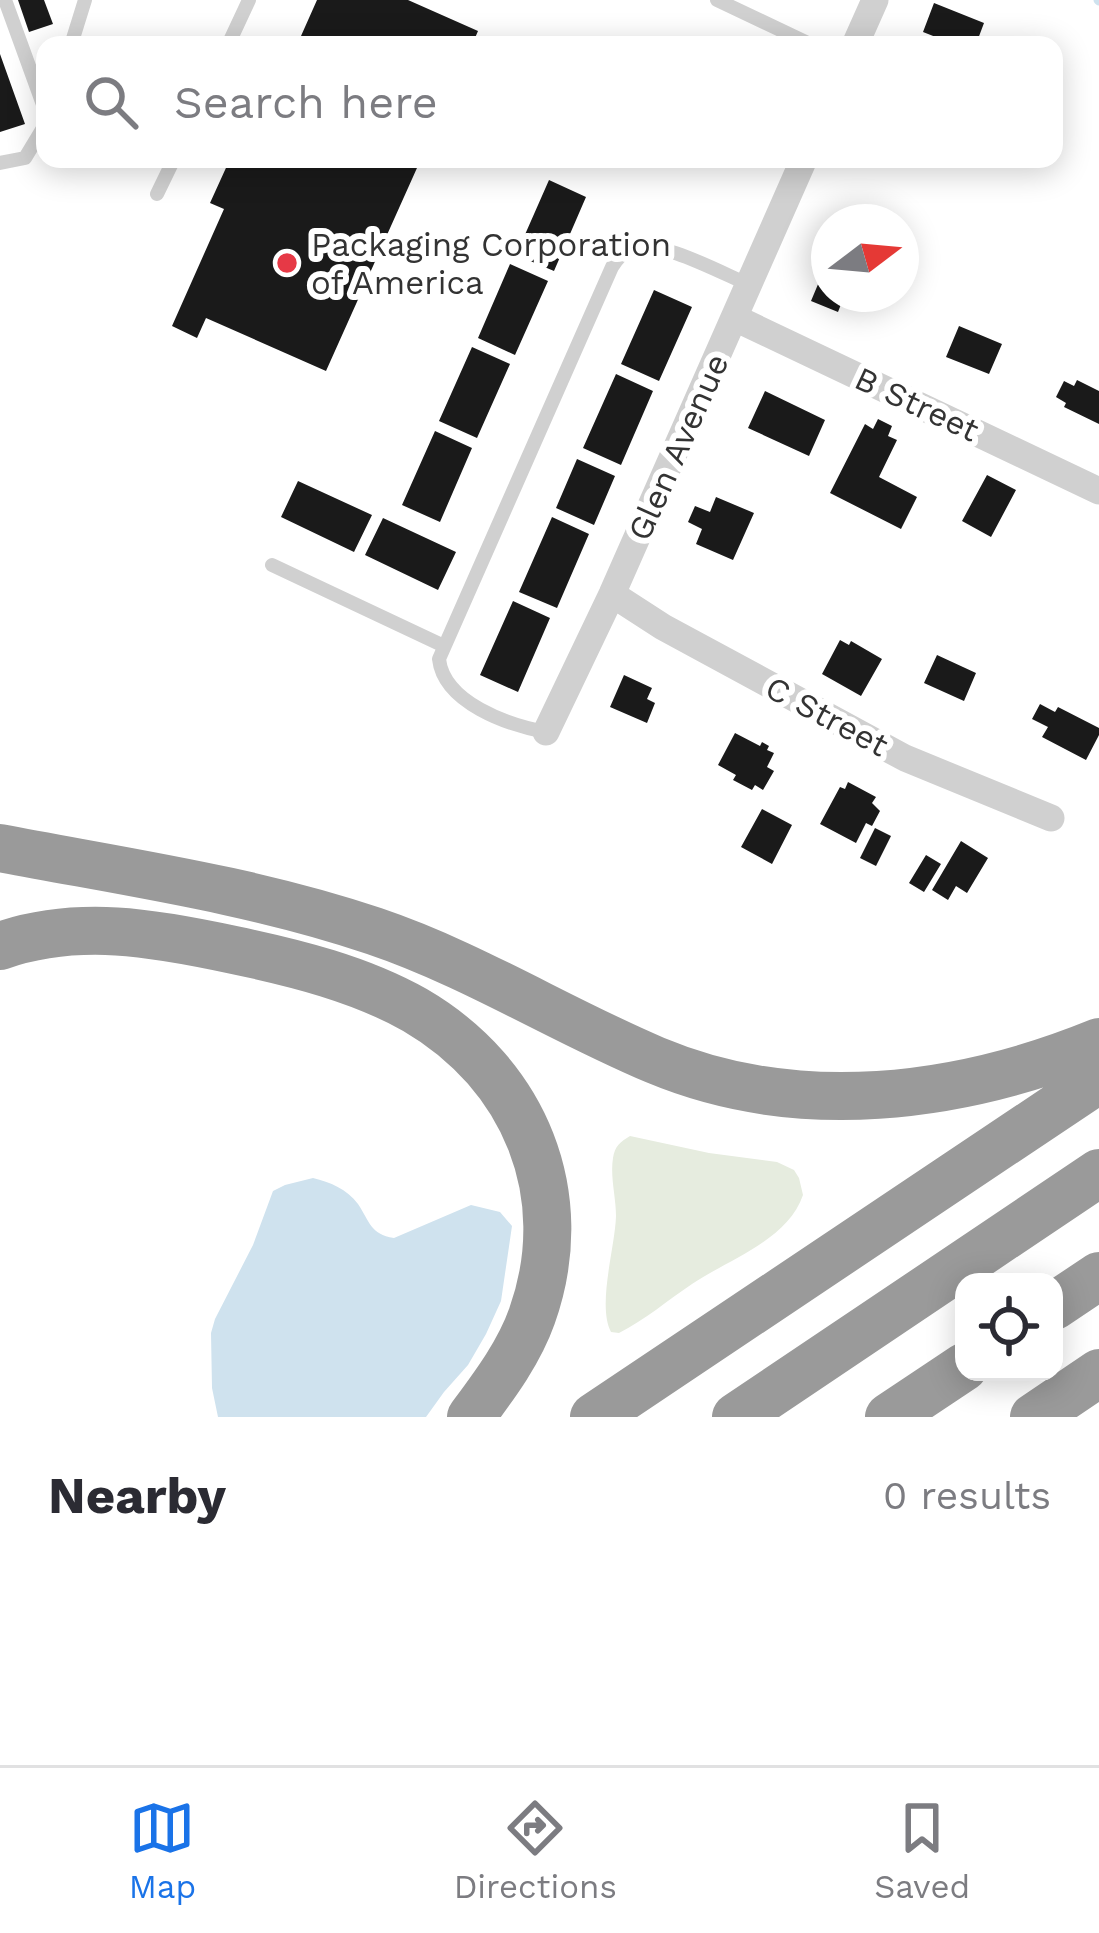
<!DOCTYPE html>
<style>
:root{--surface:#fff;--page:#f2f2f3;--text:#2b2b33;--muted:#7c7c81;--line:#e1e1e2;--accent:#1a73e8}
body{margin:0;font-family:"Work Sans",sans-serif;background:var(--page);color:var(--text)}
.controls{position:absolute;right:36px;bottom:36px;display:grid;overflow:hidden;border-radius:24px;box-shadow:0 6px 30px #0003}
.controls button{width:108px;height:108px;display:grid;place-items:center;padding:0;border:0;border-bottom:3px solid var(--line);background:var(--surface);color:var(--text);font:60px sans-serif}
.compass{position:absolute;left:811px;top:204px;width:108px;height:108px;border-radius:50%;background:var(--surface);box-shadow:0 6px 30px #0003;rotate:74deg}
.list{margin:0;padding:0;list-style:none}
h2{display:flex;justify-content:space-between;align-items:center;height:156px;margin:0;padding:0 48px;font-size:51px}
h2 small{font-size:39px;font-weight:400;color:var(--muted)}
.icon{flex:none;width:66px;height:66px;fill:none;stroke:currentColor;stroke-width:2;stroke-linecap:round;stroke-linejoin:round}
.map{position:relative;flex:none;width:1099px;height:1417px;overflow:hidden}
.search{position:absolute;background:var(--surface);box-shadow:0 6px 30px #0003;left:36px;right:36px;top:36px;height:132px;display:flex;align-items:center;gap:30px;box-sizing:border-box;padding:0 42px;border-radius:24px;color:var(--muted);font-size:45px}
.sheet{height:348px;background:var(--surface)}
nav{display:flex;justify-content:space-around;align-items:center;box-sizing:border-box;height:168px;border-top:3px solid var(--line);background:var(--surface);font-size:33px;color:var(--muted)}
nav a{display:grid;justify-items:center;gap:6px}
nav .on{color:var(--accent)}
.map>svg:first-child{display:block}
.green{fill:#e6ecdf}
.water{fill:#cfe2ee}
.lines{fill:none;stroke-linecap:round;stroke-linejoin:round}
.stream{stroke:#cfe2ee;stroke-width:9}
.building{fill:#1a1a1a}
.lane{stroke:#d0d0d0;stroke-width:14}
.street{stroke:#d0d0d0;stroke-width:27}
.highway{stroke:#9a9a9a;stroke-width:48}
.poi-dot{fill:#e63946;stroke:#fff;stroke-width:4.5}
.labels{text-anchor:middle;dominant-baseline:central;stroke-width:12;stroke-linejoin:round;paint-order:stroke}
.poi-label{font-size:33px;fill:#333;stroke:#fff;text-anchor:start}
.street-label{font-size:33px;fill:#333;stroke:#fff}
</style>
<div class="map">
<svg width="1099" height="1417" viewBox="0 0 1099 1417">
<rect width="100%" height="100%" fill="#fff"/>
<path class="green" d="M630 1136 709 1153 777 1162 794 1170 799 1178 803 1195C788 1240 729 1259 692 1284 668 1300 645 1320 619 1333L611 1332C597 1305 615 1248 616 1216 616 1197 610 1177 613 1158 615 1146 620 1142 630 1136Z"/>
<path class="water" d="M313 1178C330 1182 347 1189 358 1204 370 1222 370 1234 394 1238L471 1205 500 1212 512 1226 501 1301 486 1334 468 1365 444 1392 426 1417H218L212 1388 211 1333 215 1319 253 1245 273 1191 285 1185Z"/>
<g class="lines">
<path class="stream" d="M1098 0 1099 1"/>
</g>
<path class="building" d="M18 0H44L53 24 29 32Z
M317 0H408L478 31 472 45H297Z
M934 3 984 23 978 39 994 45H956L923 32Z
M0 54 25 124 0 132Z
M230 159H421L326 371 206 318 197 338 172 326 224 209 210 203Z
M549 180 586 197 554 271 516 255Z
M829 258V294H845L838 312 811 301Z
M510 264 548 281 515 355 478 338Z
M654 290 692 307 659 381 621 364Z
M959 326 1002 344 989 374 946 357Z
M472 347 510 364 477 438 439 421Z
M616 374 653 391 621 465 583 448Z
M1077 380 1099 391V424L1064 407 1066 403 1056 397 1064 381 1074 386Z
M765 391 825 420 809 456 748 428Z
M878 419 892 426 888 436 897 440 879 477 917 497 901 529 830 493 865 424 873 429Z
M435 431 472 448 440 522 402 505Z
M577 459 615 476 594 525 556 508Z
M987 475 1016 490 991 537 962 521Z
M298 481 372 515 354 552 281 517Z
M716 497 754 513 733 560 696 544 702 529 688 522 695 506 710 512Z
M552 517 589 534 557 608 519 592Z
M383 518 456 552 438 590 365 555Z
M513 601 550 618 518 692 480 675Z
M840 640 849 645 851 641 882 659 861 696 822 674Z
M937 655 976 673 964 701 924 683Z
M624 675 652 688 647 699 655 703 647 723 610 707Z
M1040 704 1055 712 1058 707 1099 728V735L1086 760 1042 737 1048 727 1032 719Z
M735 733 760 746 762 742 769 746 767 750 774 753 767 767 774 771 763 790 755 785 752 790 733 780 736 775 718 765Z
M848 782 876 797 872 803 880 811 872 826 866 823 856 843 820 824 840 787 845 789Z
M762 809 792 825 772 864 741 847Z
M875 828 891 836 876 866 860 858Z
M961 841 988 858 967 893 956 886 948 900 932 890Z
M926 855 941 864 924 892 909 883Z"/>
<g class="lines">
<path class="lane" d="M5 0 45 110
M717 0 812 45
M71 45 85 0
M228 45 249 0
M0 163 25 158 45 125
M157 194 174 159
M272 565 444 646
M546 732C508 725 444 703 439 659L612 267C617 259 623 251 632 248 658 238 723 274 750 285"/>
<path class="street" d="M855 45 875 0
M735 318 1099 491
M612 594 663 627 905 758 1051 818
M546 732 612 594 804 159"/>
<path class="highway" d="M0 848C125 872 253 890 374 931 472 964 560 1020 655 1060 798 1120 959 1099 1099 1042
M0 946C78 919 155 933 234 950 296 963 360 979 415 1010 525 1074 575 1195 532 1316 519 1353 494 1386 471 1417
M1054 1306 1099 1276
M594 1417 1099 1079
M736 1417 1099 1173
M889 1417 964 1367
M1034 1417 1099 1373"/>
</g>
<circle class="poi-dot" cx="287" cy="263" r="12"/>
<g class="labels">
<g class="poi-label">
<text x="311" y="244">Packaging Corporation<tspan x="311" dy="38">of America</tspan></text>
</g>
<g class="street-label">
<text transform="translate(917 404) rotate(25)">B Street</text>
<text transform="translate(678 447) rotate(-66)">Glen Avenue</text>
<text transform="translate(827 716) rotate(28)">C Street</text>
</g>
</g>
</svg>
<div class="controls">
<button><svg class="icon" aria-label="locate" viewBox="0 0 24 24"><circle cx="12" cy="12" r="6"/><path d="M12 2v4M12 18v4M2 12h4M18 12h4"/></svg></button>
</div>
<svg class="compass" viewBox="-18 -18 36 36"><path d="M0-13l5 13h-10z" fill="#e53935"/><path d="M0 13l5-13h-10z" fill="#7c7c81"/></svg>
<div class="search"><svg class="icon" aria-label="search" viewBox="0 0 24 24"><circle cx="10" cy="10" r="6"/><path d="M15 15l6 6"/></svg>Search here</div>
</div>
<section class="sheet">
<h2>Nearby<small>0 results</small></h2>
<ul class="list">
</ul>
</section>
<nav>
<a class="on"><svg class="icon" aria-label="map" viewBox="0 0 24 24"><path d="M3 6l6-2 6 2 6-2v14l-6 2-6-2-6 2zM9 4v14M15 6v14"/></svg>Map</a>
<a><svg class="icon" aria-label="directions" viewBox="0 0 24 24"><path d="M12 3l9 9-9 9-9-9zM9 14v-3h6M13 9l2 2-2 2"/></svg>Directions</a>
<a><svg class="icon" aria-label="saved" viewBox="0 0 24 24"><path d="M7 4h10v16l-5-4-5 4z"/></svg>Saved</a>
</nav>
